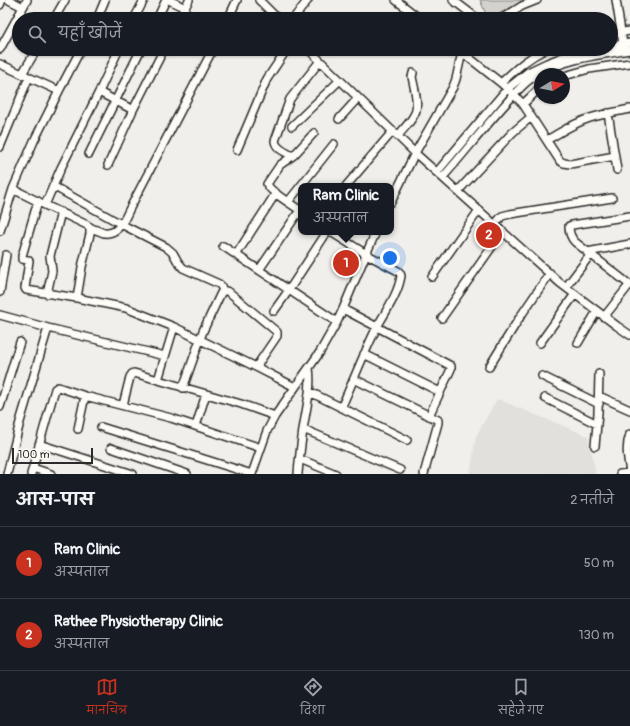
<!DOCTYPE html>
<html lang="hi">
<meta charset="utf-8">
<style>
:root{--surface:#171b24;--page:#20242c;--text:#f1f3f6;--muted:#9ea1a6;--line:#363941;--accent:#c8321e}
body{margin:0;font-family:Pangolin,"Playpen Sans Deva",sans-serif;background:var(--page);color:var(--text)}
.compass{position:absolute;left:534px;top:68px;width:36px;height:36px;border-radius:50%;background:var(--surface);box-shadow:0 1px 3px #0004;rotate:80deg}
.scale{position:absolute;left:12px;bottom:10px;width:81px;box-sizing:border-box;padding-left:4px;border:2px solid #2b2b2b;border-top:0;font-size:11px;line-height:14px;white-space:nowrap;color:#2b2b2b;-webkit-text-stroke:3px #fdfcf7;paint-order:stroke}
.you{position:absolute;left:390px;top:258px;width:14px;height:14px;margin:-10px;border:3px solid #fff;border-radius:50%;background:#1a73e8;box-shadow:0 0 0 6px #1a73e833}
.badge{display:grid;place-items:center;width:26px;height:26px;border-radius:50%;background:var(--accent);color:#fff;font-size:13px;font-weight:700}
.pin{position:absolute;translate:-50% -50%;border:2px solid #fff;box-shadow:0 1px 4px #0006}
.popup{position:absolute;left:298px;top:183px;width:96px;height:52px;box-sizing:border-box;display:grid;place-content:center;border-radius:8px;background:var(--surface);filter:drop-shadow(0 1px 3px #0005);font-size:13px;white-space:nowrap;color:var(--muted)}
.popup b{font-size:15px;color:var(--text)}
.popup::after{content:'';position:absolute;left:50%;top:100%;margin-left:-8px;border:8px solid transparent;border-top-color:var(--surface)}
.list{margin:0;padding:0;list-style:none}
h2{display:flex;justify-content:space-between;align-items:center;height:52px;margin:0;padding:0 16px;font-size:17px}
h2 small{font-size:13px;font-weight:400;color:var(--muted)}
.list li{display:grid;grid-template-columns:26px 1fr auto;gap:12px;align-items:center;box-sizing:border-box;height:72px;padding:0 16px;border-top:1px solid var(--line)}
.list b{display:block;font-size:15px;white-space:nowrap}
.list p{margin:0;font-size:13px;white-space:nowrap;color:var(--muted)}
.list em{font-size:13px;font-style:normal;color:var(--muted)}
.icon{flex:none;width:22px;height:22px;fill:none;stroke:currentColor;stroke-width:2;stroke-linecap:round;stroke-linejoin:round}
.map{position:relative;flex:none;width:630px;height:474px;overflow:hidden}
.search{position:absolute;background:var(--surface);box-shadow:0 1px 3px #0004;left:12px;right:12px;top:12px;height:44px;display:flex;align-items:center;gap:10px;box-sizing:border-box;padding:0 14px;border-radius:22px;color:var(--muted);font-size:15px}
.sheet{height:196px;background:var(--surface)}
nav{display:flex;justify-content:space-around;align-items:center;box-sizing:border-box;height:56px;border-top:1px solid var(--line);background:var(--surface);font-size:11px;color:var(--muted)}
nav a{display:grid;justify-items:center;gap:2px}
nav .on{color:var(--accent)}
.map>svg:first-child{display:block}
.built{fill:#e1e0dc}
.green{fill:#d3d2cf;stroke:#7f7e7d}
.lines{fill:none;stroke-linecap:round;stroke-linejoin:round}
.minor-casing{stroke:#2b2b2b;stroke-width:10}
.minor{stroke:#fdfcf7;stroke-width:7}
</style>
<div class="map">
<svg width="630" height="474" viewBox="0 0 630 474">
<rect width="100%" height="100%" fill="#f0efeb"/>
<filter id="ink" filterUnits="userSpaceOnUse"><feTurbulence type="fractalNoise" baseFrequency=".025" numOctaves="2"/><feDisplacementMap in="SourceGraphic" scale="8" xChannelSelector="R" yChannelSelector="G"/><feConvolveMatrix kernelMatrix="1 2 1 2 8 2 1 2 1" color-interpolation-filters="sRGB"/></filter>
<g filter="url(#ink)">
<path class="built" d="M497 399 588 436 596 474H469L471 469 476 436Z"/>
<path class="green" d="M480 0H526L502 12 490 19H488Z"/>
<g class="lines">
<g class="minor-casing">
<path id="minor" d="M9 0 23 7
M169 0 185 8
M259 0 278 19
M396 0 420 19
M453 0 478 19
M616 0 623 44
M0 5 2 0
M54 19 65 0
M97 19 105 0
M134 19 144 0
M157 19 166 0
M179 19 189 0
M228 19 237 0
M293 19 308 0
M501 19 522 6 537 0
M611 34 630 31
M611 46 630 43
M0 49 27 0
M308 49 415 153 560 283 617 326 630 335
M458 49 501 83 514 95 523 104 560 161 564 163 570 164 615 156
M0 64 59 91
M22 74 37 49
M564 76 589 69 630 63
M501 83C516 69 527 58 546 49
M99 92 133 110
M523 104 540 88
M608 113 617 170
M339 119 358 98
M292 126 340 80
M398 136C403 129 410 123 414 115 420 106 414 87 412 77L413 73
M547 140C561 132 574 123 590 118 603 114 616 112 630 109
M0 147 29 77
M237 150 267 79 287 49
M89 154 141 49
M292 156C286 152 276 149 275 141L290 99 320 61
M108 165 133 110 164 49
M437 172 507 89 528 72 547 63 568 55 595 49
M443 177C465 152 486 125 509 100 516 92 524 83 533 77 562 59 597 55 630 50
M53 186 121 224 166 247 173 253 178 262 183 268 219 284 221 286 223 291
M346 186 393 131
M13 189 45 205 87 225C90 228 94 229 99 231 101 232 105 234 108 233 119 232 125 219 129 210L213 49
M458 191 512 133 531 117
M38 201 22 256V259L28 260 29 261 25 288 26 290 77 298 126 308 174 327 256 367 295 387
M288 202 334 144
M391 202 415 153 453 87 456 79 462 52 464 50
M45 205 61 168 99 92 119 49
M301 211C293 205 270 192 267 184L280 165 294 155 314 133
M630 216 572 225 569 226C569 232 571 238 575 242L630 285
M495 224 502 216 510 214 612 198
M0 231 13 189 34 141 59 91 81 49
M331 232 366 254 398 271 400 273 401 276C398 295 385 312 376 329 363 355 353 382 341 408
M223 246 337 322
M587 252 630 244
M236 255 276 193
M259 270 300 210
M432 277 479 210
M566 287 591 254
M0 292 6 255
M47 294 52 271 50 256 61 212
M77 298 82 267 90 234V227
M343 309 451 366V369L429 416
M274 311 289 290 327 232
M0 315 48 328 165 356
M604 317 630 284
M442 318 503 231
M540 343 575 294
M578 343 597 311
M364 354 440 392
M489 367 520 317 550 273
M542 376 599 404
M354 379 438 420V423L424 474
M158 380 174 327
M183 388 203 331 221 293 223 291H226L229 292 277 332V336L256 367
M310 392 407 440
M599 396 630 410
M545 398 597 424
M123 405 130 377 132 374 134 373 241 404 275 416
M0 407 20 342
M196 426 206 394
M101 427 252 474
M78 429 85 396
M303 429 400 470
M39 444 133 474
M595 446 598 413 599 374
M111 448 187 474
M300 459 336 474
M33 468 51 474
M630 473C628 458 625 448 630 434
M7 474 20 422 48 328
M31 474 55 389 58 387 85 396 171 418 261 448
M252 474 267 431 275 416 320 352 337 322 343 309 366 254 376 232
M298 474C299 459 301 445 303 430 306 409 312 389 309 368
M620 474 630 473"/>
</g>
<use href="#minor" class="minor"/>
</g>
</g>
</svg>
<svg class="compass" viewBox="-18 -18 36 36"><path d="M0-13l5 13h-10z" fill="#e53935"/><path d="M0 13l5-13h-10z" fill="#9ea1a6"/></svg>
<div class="scale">100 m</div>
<div class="you"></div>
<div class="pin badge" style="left:346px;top:263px">1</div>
<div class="popup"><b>Ram Clinic</b>अस्पताल</div>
<div class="pin badge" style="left:489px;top:235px">2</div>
<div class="search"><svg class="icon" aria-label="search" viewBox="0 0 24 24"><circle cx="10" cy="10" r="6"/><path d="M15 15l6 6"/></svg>यहाँ खोजें</div>
</div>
<section class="sheet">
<h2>आस-पास<small>2 नतीजे</small></h2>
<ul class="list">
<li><span class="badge">1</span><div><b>Ram Clinic</b><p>अस्पताल</p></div><em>50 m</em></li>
<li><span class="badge">2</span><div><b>Rathee Physiotherapy Clinic</b><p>अस्पताल</p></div><em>130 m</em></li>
</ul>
</section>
<nav>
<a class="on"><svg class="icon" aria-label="map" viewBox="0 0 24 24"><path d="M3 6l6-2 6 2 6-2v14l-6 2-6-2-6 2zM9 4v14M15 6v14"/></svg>मानचित्र</a>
<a><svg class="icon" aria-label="directions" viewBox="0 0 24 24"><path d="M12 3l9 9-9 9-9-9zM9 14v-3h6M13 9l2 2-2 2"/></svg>दिशा</a>
<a><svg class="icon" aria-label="saved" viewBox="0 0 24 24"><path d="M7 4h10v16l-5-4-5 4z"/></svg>सहेजे गए</a>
</nav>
